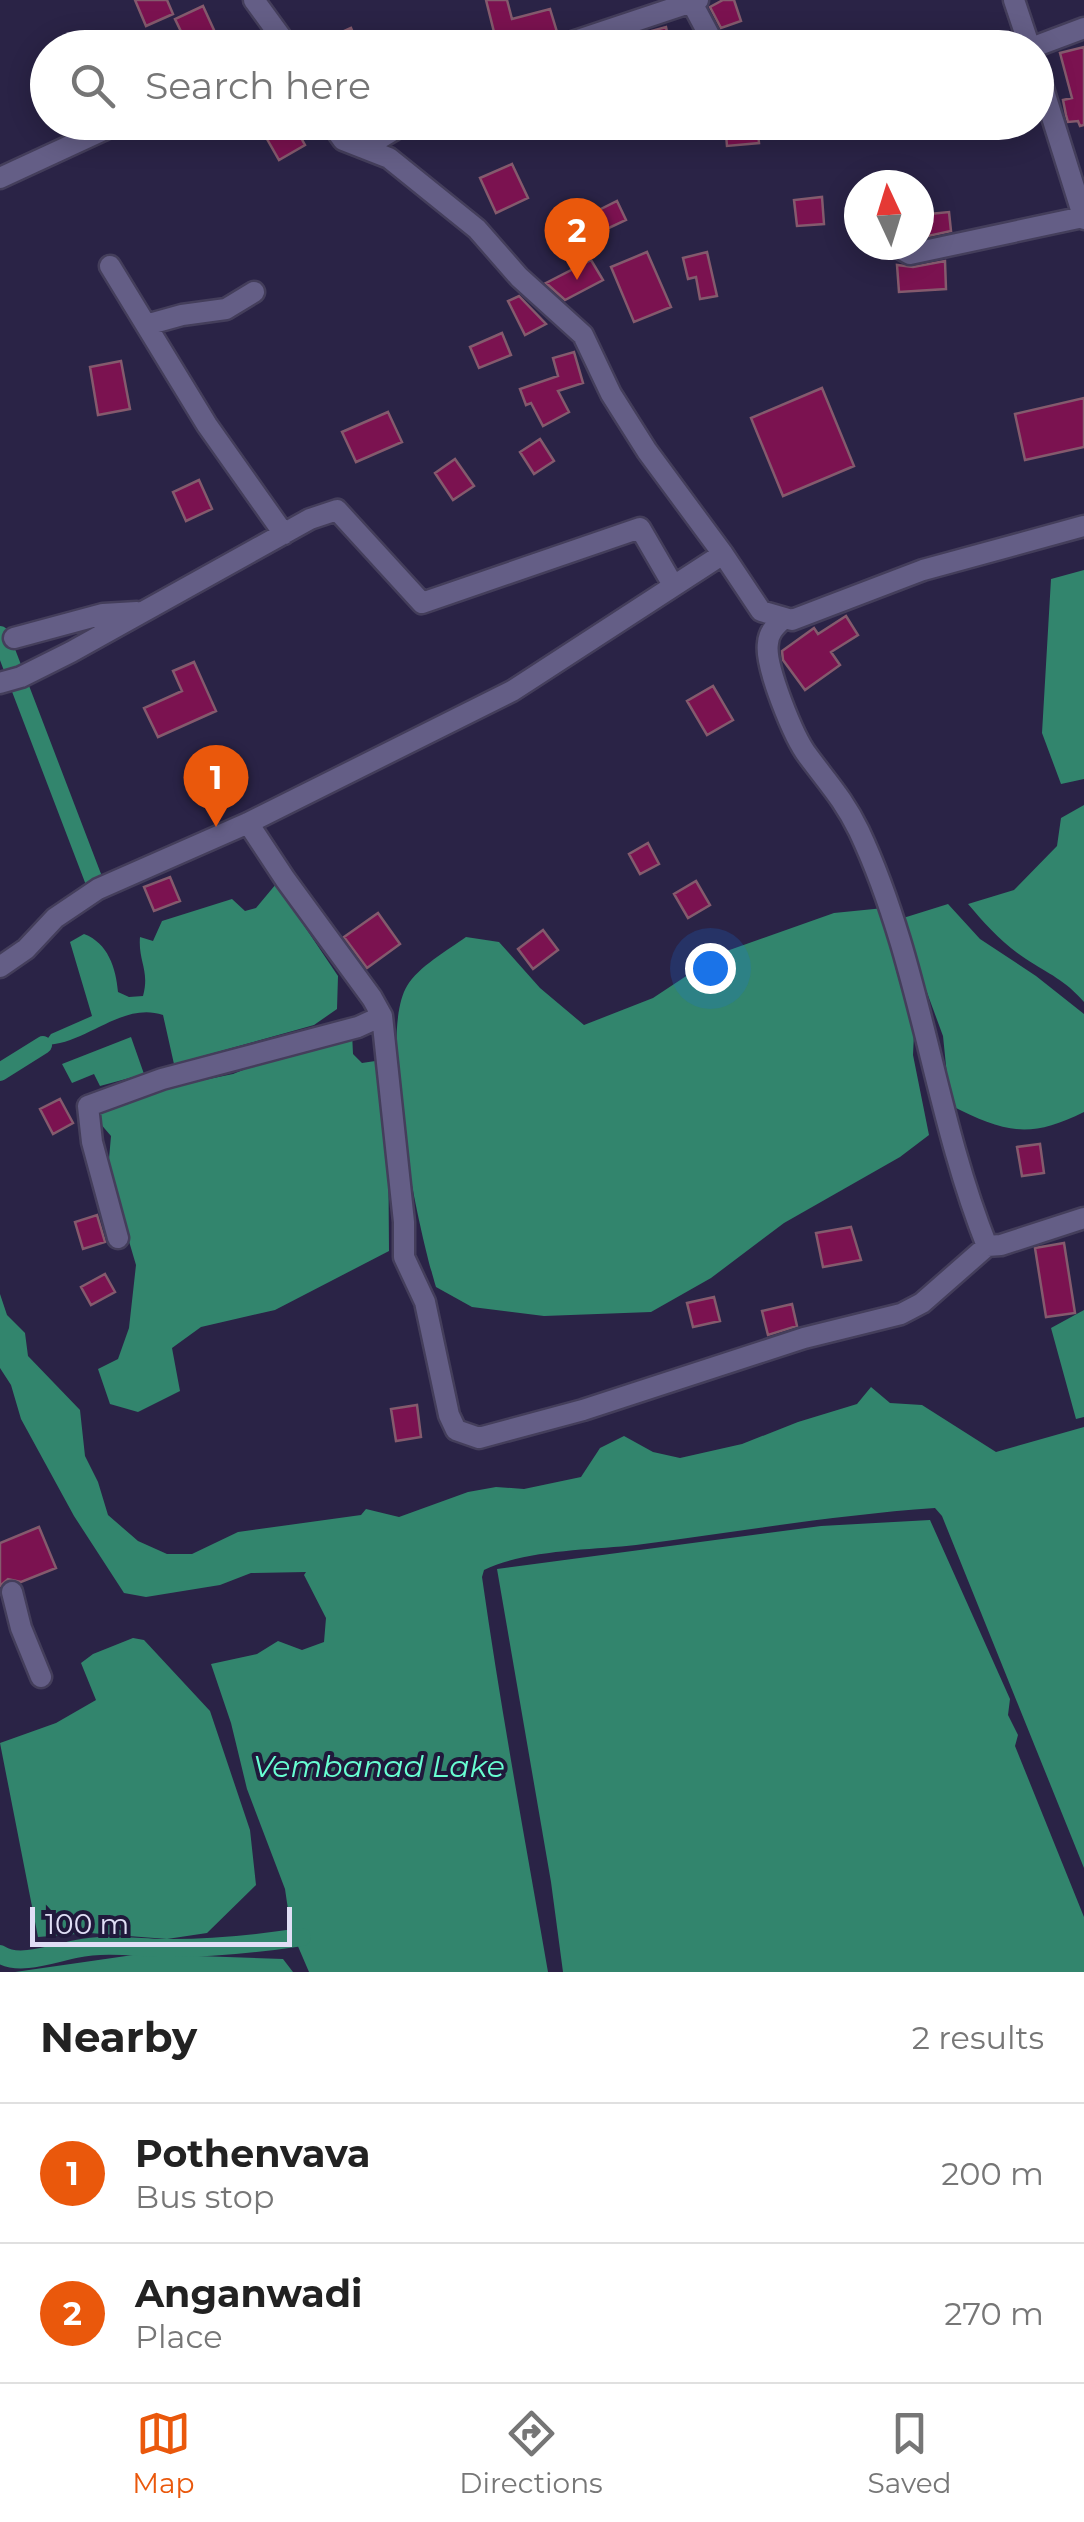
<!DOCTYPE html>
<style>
:root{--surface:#fff;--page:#f2f2f2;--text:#222;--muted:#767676;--line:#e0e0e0;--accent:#ea580c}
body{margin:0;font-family:Montserrat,sans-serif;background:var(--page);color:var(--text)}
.compass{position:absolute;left:844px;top:170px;width:90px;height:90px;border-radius:50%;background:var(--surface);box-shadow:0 5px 25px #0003;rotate:356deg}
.scale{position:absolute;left:30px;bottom:25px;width:262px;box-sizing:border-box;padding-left:10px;border:5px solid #e0def5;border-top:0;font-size:28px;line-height:35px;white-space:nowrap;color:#e0def5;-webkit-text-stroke:8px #20193b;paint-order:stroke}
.you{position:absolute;left:710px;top:968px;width:35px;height:35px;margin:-25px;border:8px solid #fff;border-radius:50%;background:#1a73e8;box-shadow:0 0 0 15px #1a73e833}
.badge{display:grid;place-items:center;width:65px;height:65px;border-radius:50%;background:var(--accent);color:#fff;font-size:32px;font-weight:700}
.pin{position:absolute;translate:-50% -82px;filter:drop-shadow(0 2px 5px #0008)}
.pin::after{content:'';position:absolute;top:52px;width:35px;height:30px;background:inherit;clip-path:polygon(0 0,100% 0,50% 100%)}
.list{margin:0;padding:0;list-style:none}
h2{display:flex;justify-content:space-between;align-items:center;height:130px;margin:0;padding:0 40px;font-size:42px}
h2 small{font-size:32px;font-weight:400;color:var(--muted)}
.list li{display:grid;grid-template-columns:65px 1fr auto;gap:30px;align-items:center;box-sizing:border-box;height:140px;padding:0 40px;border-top:2px solid var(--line)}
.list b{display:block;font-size:38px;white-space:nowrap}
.list p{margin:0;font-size:32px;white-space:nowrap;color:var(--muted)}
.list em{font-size:32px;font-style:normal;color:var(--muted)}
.icon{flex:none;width:55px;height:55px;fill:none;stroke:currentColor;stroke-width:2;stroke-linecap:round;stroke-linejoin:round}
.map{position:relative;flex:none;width:1084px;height:1972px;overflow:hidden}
.search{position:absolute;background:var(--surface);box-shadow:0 5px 25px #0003;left:30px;right:30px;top:30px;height:110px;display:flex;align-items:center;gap:25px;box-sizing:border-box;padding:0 35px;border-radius:55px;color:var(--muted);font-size:38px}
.sheet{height:410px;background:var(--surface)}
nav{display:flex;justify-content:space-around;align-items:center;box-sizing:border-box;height:140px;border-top:2px solid var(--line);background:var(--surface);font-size:28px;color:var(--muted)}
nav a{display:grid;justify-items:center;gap:5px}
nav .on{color:var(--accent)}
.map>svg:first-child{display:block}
.water{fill:#32856d}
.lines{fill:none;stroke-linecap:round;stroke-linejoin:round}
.canal{stroke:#32856d;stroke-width:18}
.building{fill:#7b1250;stroke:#845a6d;stroke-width:2.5}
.minor-casing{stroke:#443e5b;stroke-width:25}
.minor{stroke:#645e86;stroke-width:20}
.labels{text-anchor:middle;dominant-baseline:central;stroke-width:8;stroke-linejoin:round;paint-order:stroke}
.water-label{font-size:30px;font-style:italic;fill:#68fed2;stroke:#20193b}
</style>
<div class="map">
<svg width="1084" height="1972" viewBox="0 0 1084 1972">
<rect width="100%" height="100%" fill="#2a2346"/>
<path class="water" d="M1084 570V779L1061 784 1042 733 1051 579Z
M1084 805V1002C1065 980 1049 974 1026 959 1003 944 985 924 968 904L1014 890 1057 846 1061 818Z
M276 884 338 976 337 1009 314 1025 174 1064 163 1015C121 1001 85 1046 43 1045L51 1034 92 1016 70 942 84 934C108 943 116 968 118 992L129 997 143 996C150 970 138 962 140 937L153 941 162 921 232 899 245 911 256 908Z
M948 904 980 939 1036 976 1084 1014V1112C1028 1140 1004 1132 950 1105L943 1036 900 919Z
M884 908 896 970 914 1033 913 1055 929 1135 900 1157 784 1223 711 1278 651 1312 544 1316 472 1307 436 1287C418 1228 377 1036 407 986 418 967 448 950 466 937L499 942 540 988 584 1025 653 998 721 953 834 913Z
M352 1033 353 1054 362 1063 382 1060 388 1122 389 1251 275 1310 201 1327 172 1348 180 1391 138 1412 110 1404 98 1369 118 1359 129 1328 136 1265 115 1194 109 1159 111 1136 93 1115 147 1092 233 1074 283 1054Z
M131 1037 144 1074 100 1086 94 1074 72 1083 62 1064Z
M0 1294 7 1315 25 1333 28 1356 80 1410 85 1456 98 1482 108 1515 138 1541 167 1554H192L238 1532 361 1515 366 1509 399 1517 468 1492 496 1487 524 1489 581 1477 600 1448 624 1436 653 1452 680 1458 742 1444 798 1422 857 1404 871 1387 890 1403 922 1405 996 1452 1084 1427V1868L942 1516 935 1508C834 1515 736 1532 636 1545 590 1550 524 1550 484 1570L482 1577C501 1710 525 1840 548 1972H309L291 1930 285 1889 247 1789 231 1723 211 1664 257 1654 278 1641 302 1650 324 1642 326 1618 304 1575 306 1572 251 1573 220 1585 146 1597 124 1593 74 1516 21 1419 11 1385 0 1368Z
M1084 1310V1417L1076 1419 1051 1328Z
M930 1520 1010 1699 1008 1715 1018 1735 1015 1746 1084 1917V1972H563L551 1882 497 1569 821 1526Z
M133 1638 144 1640 210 1711 250 1830 256 1885 207 1933 167 1939 90 1933 38 1937 0 1743 56 1723 96 1700 81 1663 93 1654Z
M140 1954 283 1959 293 1972H15Z"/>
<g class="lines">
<path class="canal" d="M0 635 96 886
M0 1072 43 1045
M0 1954C18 1967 55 1953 76 1949 105 1943 132 1947 162 1948 209 1949 255 1944 302 1937"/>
</g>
<path class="building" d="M135 0H167L173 14 146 26Z
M486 0H507L512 19 550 9 557 32 521 43 523 48H498Z
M723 0H734L741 21 721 28 710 7Z
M203 6 219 41 205 48H189L175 19Z
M666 27 670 46 640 48 637 35Z
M351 28 360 48H306Z
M1084 47V125L1080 126 1078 121 1068 122 1066 115 1063 100 1072 98 1060 53Z
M280 122H292L305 145 279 160 263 132Z
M725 122H757L759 143 727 146Z
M512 164 528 198 496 213 480 178Z
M822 197 824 224 797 226 794 200Z
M617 201 626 220 596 234 587 216Z
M949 212 951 231 919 238V215Z
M647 252 671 307 634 322 611 267Z
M707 252 717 296 700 299 696 277 688 279 683 258Z
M591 260 603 280 565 300 546 283Z
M945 261 946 289 899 292 897 265 913 267Z
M519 296 546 324 525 335 508 301Z
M502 333 511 355 479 368 470 347Z
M574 352 583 383 558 391 569 412 543 426 531 403 526 405 520 389 558 376 553 358Z
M121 361 130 409 98 415 90 367Z
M822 388 854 466 783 496 751 418Z
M1084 398V447L1025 460 1015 414Z
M388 412 402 442 356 462 342 432Z
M540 439 554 461 534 474 520 452Z
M455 459 474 486 453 500 435 473Z
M199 480 212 509 186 521 173 492Z
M846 616 858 635 831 652 840 665 805 690 783 660 782 651 814 628 818 634Z
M194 662 216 711 158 737 144 708 182 691 173 671Z
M713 686 733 720 707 735 687 701Z
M648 843 659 864 640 874 629 854Z
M170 877 180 901 154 911 144 887Z
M696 881 710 905 688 918 674 894Z
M378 913 400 944 367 968 344 937Z
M543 930 558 950 533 969 518 949Z
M60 1099 73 1123 53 1134 40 1109Z
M1040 1144 1044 1173 1022 1176 1017 1147Z
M97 1215 105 1242 83 1249 75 1222Z
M851 1227 861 1260 823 1267 816 1233Z
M1064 1243 1075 1313 1046 1317 1035 1248Z
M105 1274 115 1292 91 1305 81 1287Z
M714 1297 720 1321 693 1327 687 1303Z
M792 1304 797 1326 768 1335 762 1311Z
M417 1405 421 1437 396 1441 391 1409Z
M39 1527 56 1568 21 1582 8 1579 0 1586V1543Z"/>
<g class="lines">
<g class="minor-casing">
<path id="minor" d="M254 0 289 48
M1014 0 1030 48
M692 3 716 48
M554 48 698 0
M1031 48 1084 28
M1036 66 1084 219
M330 122 343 140 389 158 477 229 519 277 583 335 611 394 647 451 723 554
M364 148 407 122
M0 178 121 122
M894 245 910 254 1083 217
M110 266 207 425 284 534
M146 325 182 315 226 309 254 292
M784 618C776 626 769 631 768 643 764 665 794 738 808 756 828 783 844 800 859 831 921 963 933 1111 987 1246
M14 638 103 614 137 612
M0 683 21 677 71 652 310 519 337 510 422 603 640 528 673 585
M248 823 285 879 372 998 382 1016 404 1222V1257L425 1302 449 1415 456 1430 479 1438 583 1410 804 1338 901 1314 922 1303 987 1246 1001 1245 1084 1218
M0 967 26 949 55 918 98 889 248 823 512 691 723 554 761 611 792 620 923 570 1084 526
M118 1238 92 1142 88 1106 162 1079 358 1027 382 1016
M12 1592 21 1628 41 1677"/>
</g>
<use href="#minor" class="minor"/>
</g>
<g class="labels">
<g class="water-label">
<text x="379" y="1766">Vembanad Lake</text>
</g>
</g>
</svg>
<svg class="compass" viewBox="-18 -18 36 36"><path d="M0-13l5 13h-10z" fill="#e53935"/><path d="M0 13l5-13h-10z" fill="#767676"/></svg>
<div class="scale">100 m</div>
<div class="you"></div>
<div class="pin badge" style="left:216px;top:827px">1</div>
<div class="pin badge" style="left:577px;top:280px">2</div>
<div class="search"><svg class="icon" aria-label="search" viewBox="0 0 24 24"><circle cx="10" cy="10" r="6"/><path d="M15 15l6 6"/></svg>Search here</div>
</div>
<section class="sheet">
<h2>Nearby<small>2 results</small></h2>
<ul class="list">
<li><span class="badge">1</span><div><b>Pothenvava</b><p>Bus stop</p></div><em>200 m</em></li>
<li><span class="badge">2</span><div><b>Anganwadi</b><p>Place</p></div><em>270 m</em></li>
</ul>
</section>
<nav>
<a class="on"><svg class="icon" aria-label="map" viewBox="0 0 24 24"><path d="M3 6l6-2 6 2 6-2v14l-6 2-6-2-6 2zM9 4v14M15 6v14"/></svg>Map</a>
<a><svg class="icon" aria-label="directions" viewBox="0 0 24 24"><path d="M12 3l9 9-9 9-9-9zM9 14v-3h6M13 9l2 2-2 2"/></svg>Directions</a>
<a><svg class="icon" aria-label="saved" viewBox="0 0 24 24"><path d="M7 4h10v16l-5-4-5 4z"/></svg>Saved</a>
</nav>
